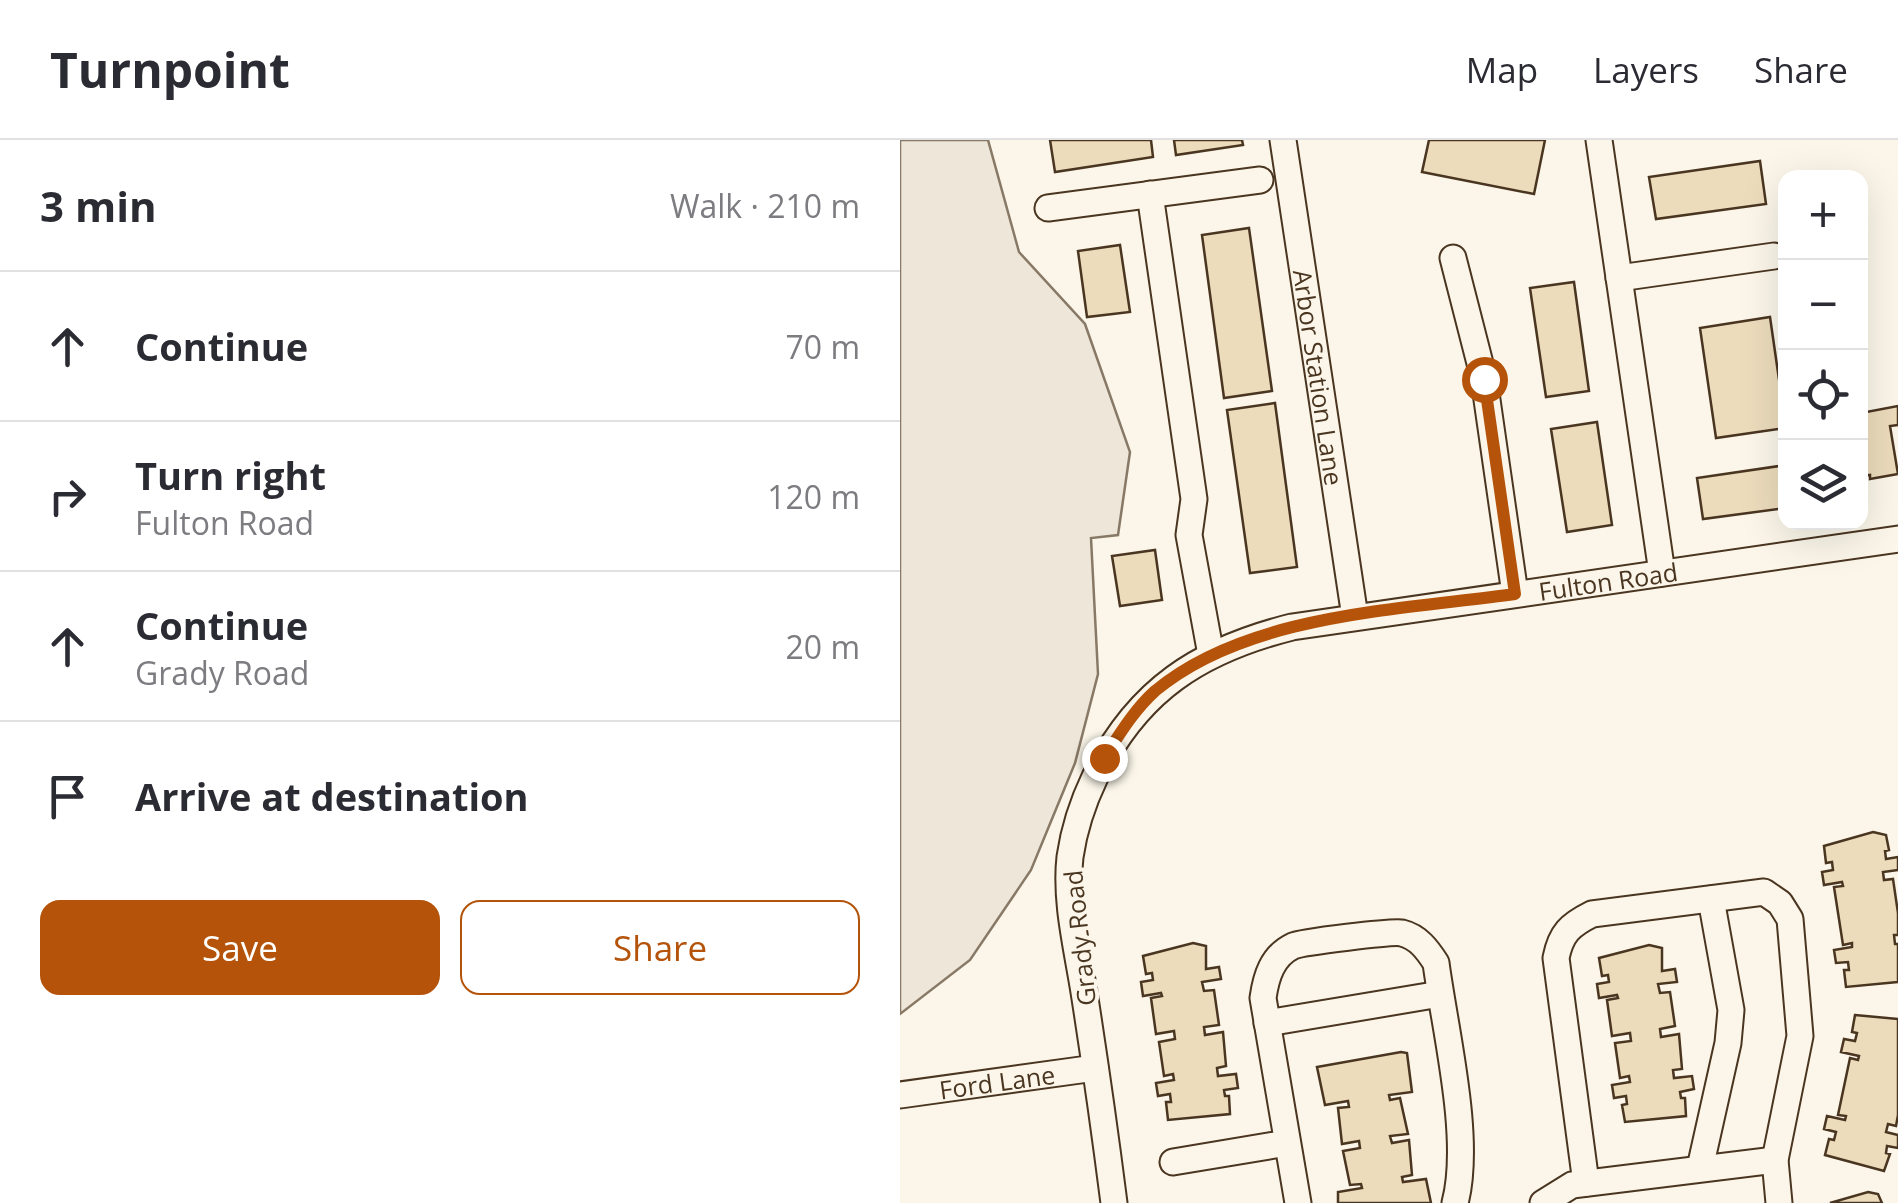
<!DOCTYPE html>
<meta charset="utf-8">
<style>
:root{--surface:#fff;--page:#f7f7f7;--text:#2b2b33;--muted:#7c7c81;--line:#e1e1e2;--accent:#b45309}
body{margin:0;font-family:"Open Sans",sans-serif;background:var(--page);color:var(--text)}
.controls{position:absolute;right:30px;top:30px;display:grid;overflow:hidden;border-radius:20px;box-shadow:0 10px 40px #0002}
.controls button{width:90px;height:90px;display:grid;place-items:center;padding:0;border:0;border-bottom:2px solid var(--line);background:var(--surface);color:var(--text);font:50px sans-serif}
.stop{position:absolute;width:30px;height:30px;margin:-22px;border:8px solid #b45309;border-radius:50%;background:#fff}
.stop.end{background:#b45309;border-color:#fff;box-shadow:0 2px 10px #0008}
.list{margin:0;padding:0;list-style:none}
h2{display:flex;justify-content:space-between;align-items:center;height:130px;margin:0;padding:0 40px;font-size:42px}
h2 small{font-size:32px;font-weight:400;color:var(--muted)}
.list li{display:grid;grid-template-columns:65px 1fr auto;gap:30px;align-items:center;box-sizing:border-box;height:150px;padding:0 40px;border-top:2px solid var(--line)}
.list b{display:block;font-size:38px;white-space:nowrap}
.list p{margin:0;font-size:32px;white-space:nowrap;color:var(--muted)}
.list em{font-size:32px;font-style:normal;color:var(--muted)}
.actions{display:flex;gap:20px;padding:30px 40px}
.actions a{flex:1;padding:22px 0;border:2px solid var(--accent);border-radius:20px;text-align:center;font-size:35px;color:var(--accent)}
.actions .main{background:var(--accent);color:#fff}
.icon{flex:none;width:55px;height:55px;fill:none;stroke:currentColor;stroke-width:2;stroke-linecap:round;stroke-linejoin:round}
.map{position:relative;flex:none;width:998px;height:1063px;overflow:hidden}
header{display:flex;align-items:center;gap:60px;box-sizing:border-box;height:140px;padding:0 50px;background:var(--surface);border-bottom:2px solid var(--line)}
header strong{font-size:48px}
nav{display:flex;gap:55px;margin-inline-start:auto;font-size:35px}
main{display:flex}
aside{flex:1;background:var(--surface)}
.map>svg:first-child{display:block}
.green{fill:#ede6d9;stroke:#887966;stroke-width:2.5}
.building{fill:#ecdcbc;stroke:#4a3520;stroke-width:2.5}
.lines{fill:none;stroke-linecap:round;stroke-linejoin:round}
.minor-casing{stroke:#4a3520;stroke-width:29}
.minor{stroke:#fbf6e9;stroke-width:25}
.route{stroke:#b45309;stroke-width:12}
.labels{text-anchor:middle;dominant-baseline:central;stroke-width:8;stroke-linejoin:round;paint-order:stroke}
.street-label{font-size:25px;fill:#4a3520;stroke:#fbf6e9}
</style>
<header>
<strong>Turnpoint</strong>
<nav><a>Map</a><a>Layers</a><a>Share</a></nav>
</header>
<main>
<aside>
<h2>3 min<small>Walk · 210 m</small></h2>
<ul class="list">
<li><svg class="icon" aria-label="ahead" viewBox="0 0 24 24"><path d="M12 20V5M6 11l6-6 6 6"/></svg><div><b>Continue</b></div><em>70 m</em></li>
<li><svg class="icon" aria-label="right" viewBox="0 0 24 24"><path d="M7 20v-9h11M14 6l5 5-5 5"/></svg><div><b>Turn right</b><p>Fulton Road</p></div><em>120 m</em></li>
<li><svg class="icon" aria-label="ahead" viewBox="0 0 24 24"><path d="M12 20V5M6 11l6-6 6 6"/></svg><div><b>Continue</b><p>Grady Road</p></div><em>20 m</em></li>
<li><svg class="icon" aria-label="arrive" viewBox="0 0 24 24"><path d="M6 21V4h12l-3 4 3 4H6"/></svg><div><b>Arrive at destination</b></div></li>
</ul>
<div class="actions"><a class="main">Save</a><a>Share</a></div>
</aside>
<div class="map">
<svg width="998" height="1063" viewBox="0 0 998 1063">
<rect width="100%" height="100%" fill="#fbf6e9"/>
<path class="green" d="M0 0H88L119 112 185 184 230 312 218 395 191 398 198 534 175 623 131 730 70 820 0 874Z"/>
<path class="building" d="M150 0H251L253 17 155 32Z
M274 0H342L343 5 276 15Z
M529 0H645L634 54 522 32Z
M860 21 866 64 756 79 749 37Z
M349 88 372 251 324 258 302 95Z
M220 105 230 172 187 177 178 111Z
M674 142 689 251 646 257 630 148Z
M870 177 886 288 816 298 800 188Z
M375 263 397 427 350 433 327 270Z
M998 266V285L990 286 998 334 970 339V335L961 336V273Z
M697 282 712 385 667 392 651 289Z
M886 325V368L803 379 797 338Z
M255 410 262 460 220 466 212 416Z
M973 692 986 695 989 710 985 711 986 719 998 717V730L983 732 984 740 993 739 998 773V795H994L995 804H998V842L946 847 944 830H949L948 822 936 823 934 810 952 807V803L943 805 934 747 943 746 942 742 924 745 922 732 933 730 932 722 926 723 924 706Z
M293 803 306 806V829L319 827 321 839 302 842 304 851 314 850 319 885 304 887 305 895 323 892 326 926 317 928 318 936 336 934 338 948 324 950 325 956H329L330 974 268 980 266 962H271L270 954 258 956 256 943 274 940 273 934 264 936 259 902 275 899 274 891 256 894 251 858 262 856 261 853 243 856 241 842 253 840 252 833 246 834 243 816Z
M749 805 762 808V831L775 829 777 842 758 844 760 853 770 852 775 886 760 889 761 897 779 894 782 929 773 930 774 938 792 936 794 949 780 952 781 958H785L786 976 725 982 722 965 727 964 726 956 714 958 712 945 730 942 729 936 720 938 715 903 731 901 730 893 712 896 707 860 718 858 717 855 699 858 697 844 709 842 708 835 702 836 699 818Z
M955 875 998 879V975L996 986 988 984 986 992 998 995V1008L987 1006 986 1013 990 1014 984 1031 925 1015 929 999 934 1000 936 992 924 989 927 976 945 980 946 976 938 975 950 918 958 920 959 916 941 912 944 899 955 901 957 893 952 892Z
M501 912 507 913 512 952 489 955 490 960 500 958 508 994 490 996 492 1003 509 1000 512 1035 502 1037 503 1042 526 1039 531 1063H438V1052L462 1048 461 1044 450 1045 443 1011 460 1008 459 1001 442 1004 438 968 449 967 448 961 425 965 417 927Z
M968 1052 978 1054 982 1063H930Z"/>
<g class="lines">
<g class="minor-casing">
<g id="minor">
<path id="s1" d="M383 0 455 477"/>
<path d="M699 0 762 433"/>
<path d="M250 54 294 359 289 395 311 515"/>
<path d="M148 68 360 40"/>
<path d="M553 118 584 239 615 454"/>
<path d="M719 138 874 116"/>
<path d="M367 883 540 854"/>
<path id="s2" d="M0 955 195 928"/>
<path d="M273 1022 387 1003"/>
<path d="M800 1028 828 903 831 870 811 759"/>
<path d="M686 1043 656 818C661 793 670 785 692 774L864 752 880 763 890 779 900 896 875 1020 879 1063"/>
<path id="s3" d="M214 1063C205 993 195 922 184 852 177 808 165 761 170 717 174 689 183 662 195 637 237 550 300 510 392 487L998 399"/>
<path d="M398 1063 363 858C366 837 372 816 393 806 402 802 493 791 502 793 518 797 527 809 536 823 545 891 572 998 555 1063"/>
<path d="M643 1063 672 1045 875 1020"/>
</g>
</g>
<use href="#minor" class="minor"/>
</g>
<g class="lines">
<path class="route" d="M204 618C219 595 234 570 255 551 347 474 499 470 615 454L584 239"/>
</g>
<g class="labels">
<g class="street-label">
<text stroke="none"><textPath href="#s1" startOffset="240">Arbor Station Lane</textPath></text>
<text stroke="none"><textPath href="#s3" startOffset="1010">Fulton Road</textPath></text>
<text transform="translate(179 798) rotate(-96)">Grady Road</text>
<text stroke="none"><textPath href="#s2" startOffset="98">Ford Lane</textPath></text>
</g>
</g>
</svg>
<div class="controls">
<button>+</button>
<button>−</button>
<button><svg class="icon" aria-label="locate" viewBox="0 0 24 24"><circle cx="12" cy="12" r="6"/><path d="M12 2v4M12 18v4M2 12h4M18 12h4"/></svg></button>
<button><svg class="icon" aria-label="layers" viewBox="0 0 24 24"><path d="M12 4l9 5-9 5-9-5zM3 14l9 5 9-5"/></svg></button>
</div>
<div class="stop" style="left:584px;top:239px"></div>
<div class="stop end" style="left:204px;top:618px"></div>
</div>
</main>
